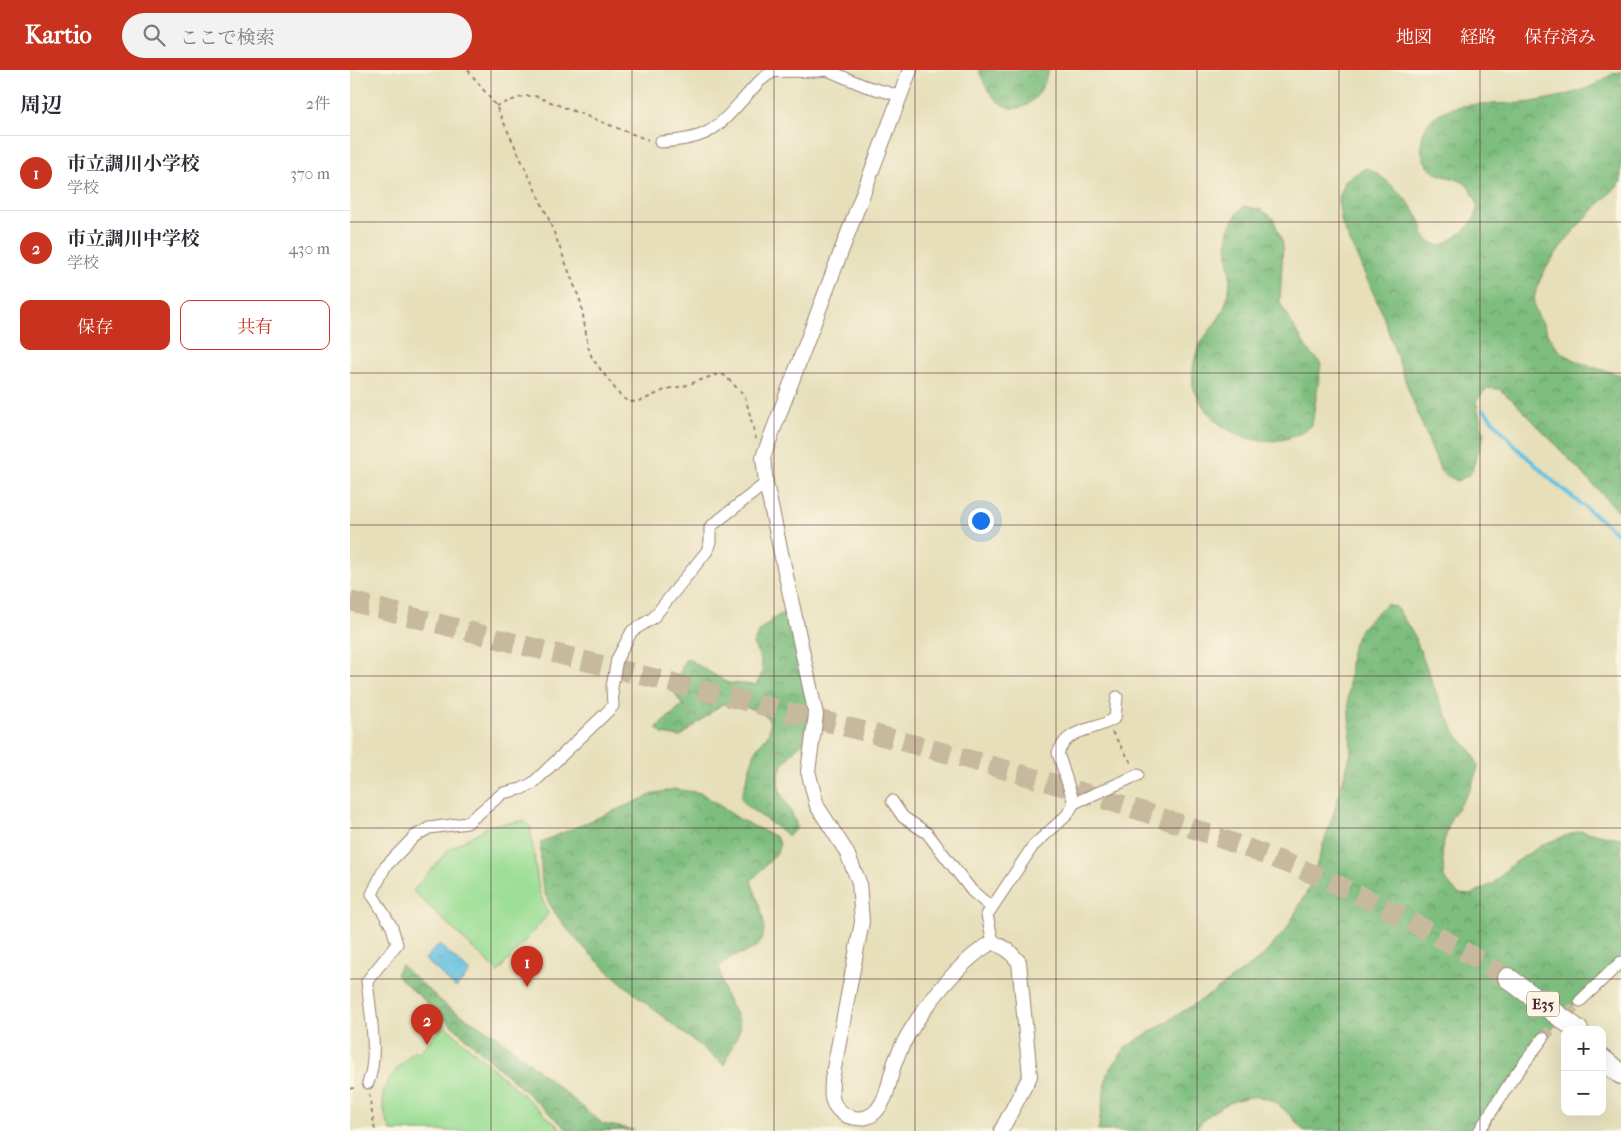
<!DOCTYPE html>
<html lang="ja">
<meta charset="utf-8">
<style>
:root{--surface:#fff;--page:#f2f2f3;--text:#2b2b33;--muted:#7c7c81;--line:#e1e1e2;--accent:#c8321e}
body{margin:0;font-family:"IM FELL French Canon","Noto Serif JP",serif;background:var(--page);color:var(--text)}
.controls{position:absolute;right:15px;bottom:15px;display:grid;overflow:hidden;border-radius:10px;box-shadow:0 5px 20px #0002}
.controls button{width:45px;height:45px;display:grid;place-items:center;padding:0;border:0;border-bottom:1px solid var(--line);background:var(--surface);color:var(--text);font:25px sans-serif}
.you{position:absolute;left:630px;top:450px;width:18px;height:18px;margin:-12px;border:4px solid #fff;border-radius:50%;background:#1a73e8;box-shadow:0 0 0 8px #1a73e833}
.badge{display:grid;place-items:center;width:32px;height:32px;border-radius:50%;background:var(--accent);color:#fff;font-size:16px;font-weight:700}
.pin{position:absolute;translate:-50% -41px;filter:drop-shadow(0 1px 2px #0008)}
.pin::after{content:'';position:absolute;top:26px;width:18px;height:15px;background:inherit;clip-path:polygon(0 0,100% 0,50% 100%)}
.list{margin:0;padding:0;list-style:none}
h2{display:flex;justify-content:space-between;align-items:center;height:65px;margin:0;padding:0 20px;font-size:21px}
h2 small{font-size:16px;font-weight:400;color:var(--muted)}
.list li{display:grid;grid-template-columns:32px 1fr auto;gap:15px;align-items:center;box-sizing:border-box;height:75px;padding:0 20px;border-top:1px solid var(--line)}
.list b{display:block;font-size:19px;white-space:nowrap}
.list p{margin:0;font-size:16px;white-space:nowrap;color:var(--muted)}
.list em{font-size:16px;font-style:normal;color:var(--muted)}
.actions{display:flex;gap:10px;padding:15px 20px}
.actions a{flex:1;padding:11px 0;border:1px solid var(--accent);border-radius:10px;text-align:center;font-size:18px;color:var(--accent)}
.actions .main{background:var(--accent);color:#fff}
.icon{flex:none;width:28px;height:28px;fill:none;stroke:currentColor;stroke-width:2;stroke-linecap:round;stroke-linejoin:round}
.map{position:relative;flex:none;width:1271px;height:1061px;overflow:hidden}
header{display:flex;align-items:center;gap:30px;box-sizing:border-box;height:70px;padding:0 25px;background:var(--accent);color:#fff}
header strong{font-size:24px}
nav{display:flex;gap:28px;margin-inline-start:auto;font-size:18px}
.search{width:350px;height:45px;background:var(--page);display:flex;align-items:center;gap:12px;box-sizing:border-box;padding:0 18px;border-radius:28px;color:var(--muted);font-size:19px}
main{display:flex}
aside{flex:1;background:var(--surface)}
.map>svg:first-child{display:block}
.forest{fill:url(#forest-crowns);stroke:#646e54}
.pitch{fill:#9cde95;stroke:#737e60}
.water{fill:url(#water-ripples);stroke:#577086}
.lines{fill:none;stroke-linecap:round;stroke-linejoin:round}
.stream{stroke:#64c1e2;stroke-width:4}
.minor-tunnel{stroke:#c7b99d;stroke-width:11;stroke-dasharray:11 5.5;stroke-linecap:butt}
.motorway-tunnel{stroke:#c7b99d;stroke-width:20;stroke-dasharray:20 10;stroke-linecap:butt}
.minor-casing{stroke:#987f72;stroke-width:13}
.tertiary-casing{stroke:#987f72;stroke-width:16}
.motorway-casing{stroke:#987f72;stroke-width:22}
.path{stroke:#987f72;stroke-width:2;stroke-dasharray:4 4;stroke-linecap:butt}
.minor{stroke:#fff;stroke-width:11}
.tertiary{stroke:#fff;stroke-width:14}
.motorway{stroke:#fff;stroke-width:20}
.grid{fill:none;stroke:#4a1f2b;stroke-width:1;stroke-opacity:0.55}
.labels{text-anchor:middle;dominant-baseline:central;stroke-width:4;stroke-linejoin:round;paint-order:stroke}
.shield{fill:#fcf5e5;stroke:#7f5f63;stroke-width:1}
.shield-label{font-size:15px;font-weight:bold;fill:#4a1f2b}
</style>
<header>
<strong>Kartio</strong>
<div class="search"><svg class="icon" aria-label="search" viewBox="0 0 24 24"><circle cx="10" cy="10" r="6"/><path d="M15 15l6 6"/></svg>ここで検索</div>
<nav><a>地図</a><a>経路</a><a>保存済み</a></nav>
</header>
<main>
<aside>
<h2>周辺<small>2件</small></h2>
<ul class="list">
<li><span class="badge">1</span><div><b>市立調川小学校</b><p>学校</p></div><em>370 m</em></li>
<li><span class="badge">2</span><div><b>市立調川中学校</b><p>学校</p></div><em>430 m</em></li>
</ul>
<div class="actions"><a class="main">保存</a><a>共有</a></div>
</aside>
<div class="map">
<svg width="1271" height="1061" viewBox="0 0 1271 1061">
<defs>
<pattern id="forest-crowns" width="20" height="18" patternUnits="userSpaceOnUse" patternTransform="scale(1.25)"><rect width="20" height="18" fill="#7dbd7e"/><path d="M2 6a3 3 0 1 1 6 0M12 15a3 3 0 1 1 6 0" fill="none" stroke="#689967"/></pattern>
<pattern id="water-ripples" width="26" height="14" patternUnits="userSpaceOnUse" patternTransform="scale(1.25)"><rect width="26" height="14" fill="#64c1e2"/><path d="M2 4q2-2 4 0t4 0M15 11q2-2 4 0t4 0" fill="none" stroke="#58a5c2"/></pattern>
</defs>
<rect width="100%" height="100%" fill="#fcf5e5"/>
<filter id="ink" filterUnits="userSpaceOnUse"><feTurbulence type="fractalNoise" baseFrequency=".02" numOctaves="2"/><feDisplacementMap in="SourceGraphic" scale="10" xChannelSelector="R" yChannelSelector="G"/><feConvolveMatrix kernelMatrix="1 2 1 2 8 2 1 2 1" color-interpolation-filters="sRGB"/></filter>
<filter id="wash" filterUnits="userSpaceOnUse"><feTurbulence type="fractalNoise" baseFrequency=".0096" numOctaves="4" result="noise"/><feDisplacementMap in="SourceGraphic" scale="20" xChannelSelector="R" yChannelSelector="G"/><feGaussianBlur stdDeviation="1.12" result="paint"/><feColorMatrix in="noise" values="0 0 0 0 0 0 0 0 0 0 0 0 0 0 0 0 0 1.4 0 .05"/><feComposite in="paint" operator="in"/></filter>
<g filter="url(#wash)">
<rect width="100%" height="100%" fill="#e6dfba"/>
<path class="forest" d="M629 0H699C695 10 692 20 685 28 660 55 636 24 629 0Z
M1271 1V113C1245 137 1181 199 1184 236 1185 242 1191 250 1194 256 1198 265 1206 279 1214 284 1231 296 1251 299 1271 305V444L1165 332 1149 319 1137 318 1126 331 1134 366 1120 405 1107 411 1091 402 1060 324 1031 240 992 154 988 130 996 110 1016 98C1033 104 1060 131 1068 147 1077 163 1068 169 1090 176 1108 167 1140 147 1122 123 1120 119 1117 114 1113 112 1104 107 1092 107 1084 102 1069 91 1068 68 1078 54 1098 26 1152 37 1182 32 1202 28 1226 24 1244 15 1253 10 1261 4 1271 1Z
M894 136 912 140 923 148 933 174 930 233 956 277 971 294 962 355C927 386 869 369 849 329 847 324 843 319 843 315 842 310 843 304 843 300 846 264 869 260 877 229 888 193 862 168 894 136Z
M1036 534 1046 537 1064 565 1089 630 1106 664 1123 683 1128 697 1121 718 1101 748 1092 778 1094 808 1108 824 1120 825 1142 814 1160 796 1193 774 1230 761 1271 768V893L1247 908 1183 981 1135 1061H954C927 1029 912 1016 871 1037 862 1042 850 1051 846 1061H748L757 1004 776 977 861 924 912 887 936 860 959 818 983 745 1001 683 998 627 1001 581 1010 559Z
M436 542 463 616 455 671C445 679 439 685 432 697 419 719 443 736 447 758L439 766 397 736 391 728C396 712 400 695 406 680 409 674 415 670 418 664 430 638 387 636 372 634L330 667 312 664 306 658 332 635 323 620 336 588 378 613 405 615C418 601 411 588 403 574 408 560 422 547 436 542Z
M324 719 351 723 391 750 426 767 430 774 427 783 401 811C407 830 428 870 399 881 383 887 383 884 369 897L375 925 389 950 390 959 374 995C328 957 208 873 193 818 190 804 191 787 191 772L306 723Z
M51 895 99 938 147 966 253 1054 284 1060 219 1061 46 905Z"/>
<path class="pitch" d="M174 751 180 757 189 821 198 844 148 902 63 821 98 780 141 755Z
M94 955 213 1061H41C23 1018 37 1011 65 980L69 983Z"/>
<path class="water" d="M89 874 120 902 106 918 75 889Z"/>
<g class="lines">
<path class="stream" d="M1134 340 1164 375 1206 414 1271 466"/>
</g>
</g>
<g filter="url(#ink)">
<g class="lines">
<path class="minor-tunnel" d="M1193 968 1230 931"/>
<path class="motorway-tunnel" d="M0 531C141 567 282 603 423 638 600 683 776 729 946 797 1020 827 1090 866 1158 908"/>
<g class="minor-casing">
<path id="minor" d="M477 0 515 16 551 26
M310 72C360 69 365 60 397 25 405 16 412 7 423 2 431 0 463 3 476 0
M542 731 553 747 577 763 622 821 642 838
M724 733 788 705
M643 872 637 845 683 776 717 745 724 733 708 683C720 655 743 663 765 648L767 627
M1230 931 1271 892
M18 1013C29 986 20 941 17 911L47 874 42 857 22 824 35 797 65 766 79 758 117 753 153 723 171 719 183 713 254 645 263 636 262 617 267 589 282 561 303 548 357 481 360 472V457L416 413
M1129 1061 1161 1011 1193 968"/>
</g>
<g class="tertiary-casing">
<path id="tertiary" d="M560 0 413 387 416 413 466 645 458 701 467 736 496 781 509 812 512 852 482 1009C482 1015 481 1022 482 1028 486 1047 514 1056 527 1040 540 1025 539 1004 547 987 562 950 608 891 643 872L658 880 669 892 680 1006 651 1061"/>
</g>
<g class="motorway-casing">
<path id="motorway" d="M1158 908 1228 960
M1252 989 1271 1004"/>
</g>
<path class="path" d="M118 0 146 36 198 147 231 233 238 276 242 288 272 328 282 332 293 330 317 319 334 316 365 305H374L395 326 406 369
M146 36 174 26H185L298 70
M762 662 782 694
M0 1019 7 1017
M19 1024 25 1061"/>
<use href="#minor" class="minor"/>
<use href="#tertiary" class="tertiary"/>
<use href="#motorway" class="motorway"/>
</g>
</g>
<path class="grid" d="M141 0V1061M282 0V1061M424 0V1061M565 0V1061M706 0V1061M847 0V1061M989 0V1061M1130 0V1061M0 152H1271M0 303H1271M0 455H1271M0 606H1271M0 758H1271M0 909H1271"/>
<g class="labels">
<rect class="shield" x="1177" y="921.5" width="32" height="25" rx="4"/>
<g class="shield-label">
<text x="1193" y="934">E35</text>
</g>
</g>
</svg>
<div class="controls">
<button>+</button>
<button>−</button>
</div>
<div class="you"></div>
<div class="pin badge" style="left:177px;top:917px">1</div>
<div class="pin badge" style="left:77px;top:975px">2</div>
</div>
</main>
